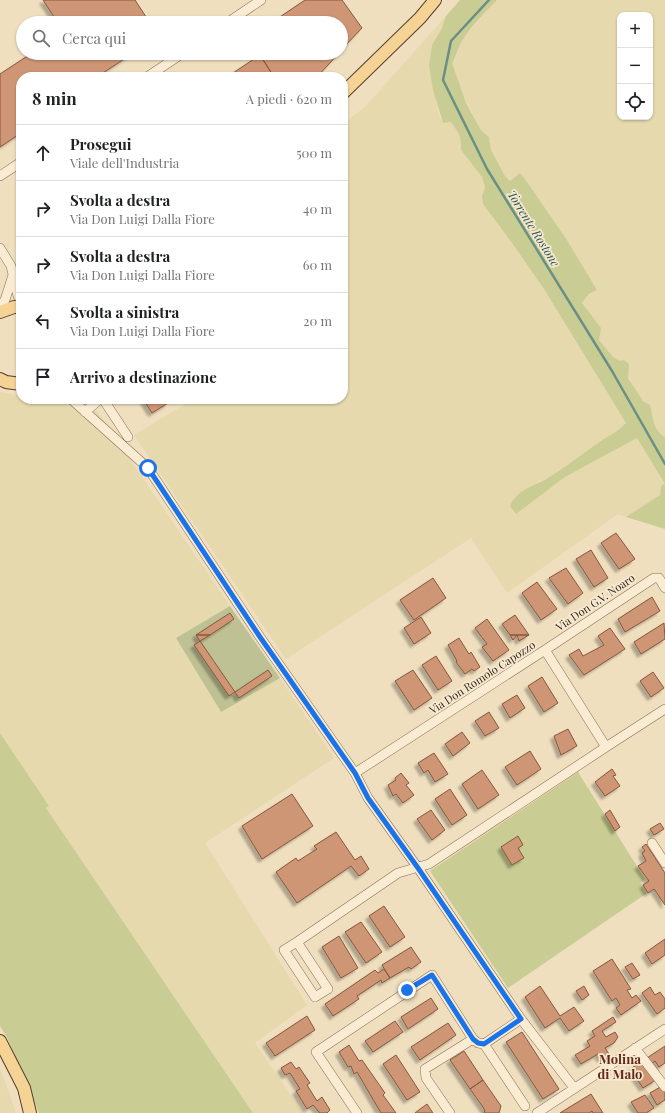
<!DOCTYPE html>
<html lang="it">
<meta charset="utf-8">
<style>
:root{--surface:#fff;--page:#f2f2f2;--text:#202124;--muted:#757577;--line:#e0e0e0}
body{margin:0;font-family:"Playfair Display",serif;background:var(--page);color:var(--text)}
.controls{position:absolute;right:12px;top:12px;display:grid;overflow:hidden;border-radius:8px;box-shadow:0 1px 3px #0004}
.controls button{width:36px;height:36px;display:grid;place-items:center;padding:0;border:0;border-bottom:1px solid var(--line);background:var(--surface);color:var(--text);font:20px sans-serif}
.stop{position:absolute;width:12px;height:12px;margin:-9px;border:3px solid #1a73e8;border-radius:50%;background:#fff}
.stop.end{background:#1a73e8;border-color:#fff;box-shadow:0 1px 4px #0008}
.list{margin:0;padding:0;list-style:none}
h2{display:flex;justify-content:space-between;align-items:center;height:52px;margin:0;padding:0 16px;font-size:17px}
h2 small{font-size:13px;font-weight:400;color:var(--muted)}
.list li{display:grid;grid-template-columns:26px 1fr auto;gap:12px;align-items:center;box-sizing:border-box;height:56px;padding:0 16px;border-top:1px solid var(--line)}
.list b{display:block;font-size:15px;white-space:nowrap}
.list p{margin:0;font-size:13px;white-space:nowrap;color:var(--muted)}
.list em{font-size:13px;font-style:normal;color:var(--muted)}
.icon{flex:none;width:22px;height:22px;fill:none;stroke:currentColor;stroke-width:2;stroke-linecap:round;stroke-linejoin:round}
.map{position:relative;flex:none;width:665px;height:1113px;overflow:hidden}
.search{position:absolute;background:var(--surface);box-shadow:0 1px 3px #0004;left:16px;top:16px;width:332px;height:44px;display:flex;align-items:center;gap:10px;box-sizing:border-box;padding:0 14px;border-radius:22px;color:var(--muted);font-size:15px}
.panel{position:absolute;background:var(--surface);box-shadow:0 1px 3px #0004;left:16px;top:72px;width:332px;height:332px;border-radius:16px}
.map>svg:first-child{display:block}
.farmland{fill:#e5d9ad;fill-rule:evenodd}
.green{fill:#c9cd93}
.cemetery{fill:#bec193}
.lines{fill:none;stroke-linecap:round;stroke-linejoin:round}
.stream{stroke:#6a8f84;stroke-width:2.5}
.building{fill:#ce9674;stroke:#88573c;filter:url(#shadow)}
.minor-casing{stroke:#886f57;stroke-width:10}
.major-casing{stroke:#563e2c;stroke-width:14}
.minor{stroke:#faecd3;stroke-width:9}
.major{stroke:#f4d395;stroke-width:12}
.route{stroke:#1a73e8;stroke-width:5}
.labels{text-anchor:middle;dominant-baseline:central;stroke-width:3.5;stroke-linejoin:round;paint-order:stroke}
.street-label{font-size:11px;fill:#37281c;stroke:#f6e9cf}
.water-label{font-size:12px;font-style:italic;fill:#2b5853;stroke:#f6e9cf}
.quarter-label{font-size:13px;font-weight:bold;fill:#65271a;stroke:#f6e9cf}
</style>
<div class="map">
<svg width="665" height="1113" viewBox="0 0 665 1113">
<defs>
<filter id="shadow"><feDropShadow dx="-3.5" dy="3.5" stdDeviation="1" flood-color="#0004"/></filter>
</defs>
<rect width="100%" height="100%" fill="#efdfbf"/>
<path class="farmland" d="M497 0H665V437L658 433 654 426 650 405 643 401 635 389 620 361 613 357 599 340 600 328 582 303 590 294 597 290 567 240 525 179 520 173 510 181 505 176 491 150 489 137 481 130 458 85 452 63 456 56 459 47 464 37ZM620 15H650V117H620Z
M446 16 442 28 432 45 429 66 439 115 443 123 451 122 459 134 461 142V150L482 177 485 187 482 196 483 204 512 243 544 289 626 423 614 435 605 439 550 477 538 482 510 506 516 514 565 477 637 438 665 484 661 495 626 517 618 514 507 593 471 538 286 659 134 435 194 399H343V124L366 106Z
M0 392 21 396V399H89L230 606 176 638 220 711 280 678 334 758 205 843 307 1005 255 1043 303 1113H253L46 808 49 806 0 733Z
M0 1069 2 1073 16 1113H0Z"/>
<path class="green" d="M460 0H497C486 12 473 24 464 38 458 46 457 55 452 63L466 103 481 130 489 137 491 150 505 176 510 181 520 173 525 179 567 240 597 290 589 294 582 303 601 328 599 340 613 357 620 361 624 360 629 364 628 378 643 401 650 405C654 419 652 429 665 437V529L626 517 660 495 661 486 665 484 637 438 565 477 516 514 510 506C518 488 536 486 551 476 569 465 586 451 604 439 613 434 618 431 626 423L544 289 512 243 483 204 482 196 485 187 482 177 461 150V142L459 134 451 122 443 123 433 90 429 66 432 45 442 28 446 16Z
M0 733 49 806 46 808 253 1113H39L8 1039 0 1026Z
M578 772 645 879 641 883 647 893 508 988 430 871Z"/>
<path class="cemetery" d="M230 606 280 678 221 712 176 638Z"/>
<g class="lines">
<path class="stream" d="M489 0 451 41 443 80 487 169 612 371 665 464"/>
</g>
<path class="building" d="M43 0H135L150 23H58Z
M305 0H342L362 28 341 50V23H271Z
M32 53 42 54 133 53 97 77H21V133L0 147V74Z
M263 53H339L317 77H274L260 55Z
M260 55 274 77H227Z
M143 399H166L168 403 152 413Z
M616 533 635 559 619 569 601 543Z
M591 550 608 578 594 587 576 559Z
M566 568 583 593 568 604 549 578Z
M433 578 446 598 414 620 400 600Z
M537 582 557 609 541 620 522 593Z
M652 597 660 611 625 632 618 619Z
M230 613 234 619 210 635H196Z
M515 615 529 635H510L502 624Z
M421 617 431 633 414 644 404 628Z
M487 619 509 650 493 661 482 647 487 644 475 628Z
M664 623 665 639 641 654 634 642Z
M610 628 625 649 584 675 569 655 579 649 583 656 604 645 598 636Z
M196 635H210L200 641Z
M510 635H529L519 641 517 635 513 640Z
M459 638 469 654 471 652 480 667 474 671 472 669 465 674 456 662 457 661 448 645Z
M200 641 235 692 229 696 194 645Z
M436 656 452 681 438 690 422 665Z
M268 670 272 676 239 698 235 692Z
M413 670 432 698 414 710 395 681Z
M653 672 664 688 651 697 640 681Z
M542 677 558 703 544 712 528 686Z
M517 695 525 708 510 718 502 704Z
M489 712 499 728 485 736 475 721Z
M568 729 577 746 561 755 554 736Z
M462 732 470 743 453 756 445 744Z
M530 751 541 769 517 785 505 767Z
M434 753 448 774 435 782 428 770 424 773 418 763Z
M612 769 616 775 613 776 620 786 605 796 595 782Z
M482 770 499 795 478 809 462 784Z
M401 773 409 783 406 785 414 795 403 803 396 794 393 796 388 785 396 780 395 778Z
M450 789 467 815 452 825 435 799Z
M292 794 313 826 262 859 242 826Z
M431 810 445 830 432 840 417 819Z
M610 810 620 827 615 831 605 814Z
M660 823 664 829 654 835 650 829Z
M336 832 355 860 361 856 369 869 359 876 351 866 297 903 276 872 296 858 298 861 317 849 314 846Z
M518 836 523 845 518 848 524 858 512 865 501 847Z
M646 844 665 873V905L654 889 648 893 643 885 649 881 638 866 646 861 642 853 645 851 642 847Z
M384 906 405 937 390 947 369 916Z
M361 922 382 952 366 963 345 932Z
M339 936 358 968 341 978 322 947Z
M665 939V955L652 964 645 953Z
M411 947 421 962 411 969 409 967 390 978 382 965Z
M612 959 631 989 627 990 632 998 636 995 641 1001 621 1015 616 1008 620 1005 616 998 612 1001 593 971Z
M632 963 640 975 633 979 625 967Z
M384 969 390 978 382 983 381 980 357 996 359 999 333 1016 325 1004 375 970 378 973Z
M540 986 560 1016 574 1007 584 1021 569 1031 560 1018 545 1028 525 997Z
M584 986 589 995 582 1000 576 991Z
M650 987 655 995 660 992 665 999V1008L657 1014 642 993Z
M431 998 438 1009 408 1029 401 1017Z
M307 1016 315 1030 275 1056 266 1043Z
M613 1017 616 1022 602 1031 606 1037 615 1032 618 1037 614 1043 605 1048 609 1054 601 1059 598 1054 581 1064 575 1055 590 1046 587 1041 595 1036 592 1031Z
M395 1021 403 1032 373 1052 365 1041Z
M448 1023 456 1035 420 1060 411 1047Z
M522 1032 559 1089 543 1099 506 1042Z
M349 1045 359 1061 362 1060 385 1093 383 1095 396 1113H381L357 1072 354 1074 351 1066 348 1067 339 1052Z
M665 1046V1063L659 1067 655 1061 651 1064 647 1058Z
M464 1051 483 1080 470 1089 450 1060Z
M396 1055 420 1092 407 1100 383 1064Z
M643 1061 656 1080 643 1088 630 1069Z
M291 1062 296 1069 299 1067 310 1083 307 1085 317 1101 322 1097 330 1110 327 1113H320L313 1105 307 1109 296 1091 300 1089 290 1073 285 1075 281 1068Z
M483 1080 501 1106 499 1113H484L485 1110 470 1089Z
M662 1086 665 1090V1100L657 1105 650 1093Z
M591 1094 603 1113H593L592 1111 589 1113H560Z
M645 1095 654 1108 646 1113H638L631 1102Z
M427 1104 433 1113H415Z"/>
<g class="lines">
<g class="minor-casing">
<path id="minor" d="M227 23 261 0
M147 77 183 53
M0 176 21 162
M0 248 11 266 18 296 21 300
M0 307 5 300 13 275
M71 399 148 468 260 637 355 773 368 798 418 868 521 1019 574 1088
M103 399 128 437
M85 412 100 399
M545 650 654 578H659L665 588
M606 747 665 709
M652 843 665 863
M297 942 328 989 315 997 284 950 297 942 398 873 429 864 606 747 545 650 355 773
M484 1044 525 1106
M635 1048 665 1087
M357 1113 316 1052 432 975 473 1039 478 1043 484 1044 521 1019
M450 1113 426 1078 425 1069 473 1039
M537 1113 665 1029"/>
</g>
<g class="major-casing">
<path id="major" d="M343 93 420 18 435 0
M0 312 14 307H21
M0 379 6 382 21 384
M0 1041 24 1088 30 1113"/>
</g>
<use href="#minor" class="minor"/>
<use href="#major" class="major"/>
</g>
<g class="lines">
<path class="route" d="M148 468 260 637 355 773 368 798 418 868 521 1019 484 1044 478 1043 473 1039 432 975 407 990"/>
</g>
<g class="labels">
<g class="street-label">
<text transform="translate(595 602) rotate(-34)">Via Don G.V. Noaro</text>
<text transform="translate(482 677) rotate(-33)">Via Don Romolo Capozzo</text>
</g>
<g class="water-label">
<text transform="translate(534 228) rotate(58)">Torrente Rostone</text>
</g>
<g class="quarter-label">
<text x="620" y="1058">Molina<tspan x="620" dy="15">di Malo</tspan></text>
</g>
</g>
</svg>
<div class="controls">
<button>+</button>
<button>−</button>
<button><svg class="icon" aria-label="locate" viewBox="0 0 24 24"><circle cx="12" cy="12" r="6"/><path d="M12 2v4M12 18v4M2 12h4M18 12h4"/></svg></button>
</div>
<div class="stop" style="left:148px;top:468px"></div>
<div class="stop end" style="left:407px;top:990px"></div>
<div class="search"><svg class="icon" aria-label="search" viewBox="0 0 24 24"><circle cx="10" cy="10" r="6"/><path d="M15 15l6 6"/></svg>Cerca qui</div>
<section class="panel">
<h2>8 min<small>A piedi · 620 m</small></h2>
<ul class="list">
<li><svg class="icon" aria-label="ahead" viewBox="0 0 24 24"><path d="M12 20V5M6 11l6-6 6 6"/></svg><div><b>Prosegui</b><p>Viale dell'Industria</p></div><em>500 m</em></li>
<li><svg class="icon" aria-label="right" viewBox="0 0 24 24"><path d="M7 20v-9h11M14 6l5 5-5 5"/></svg><div><b>Svolta a destra</b><p>Via Don Luigi Dalla Fiore</p></div><em>40 m</em></li>
<li><svg class="icon" aria-label="right" viewBox="0 0 24 24"><path d="M7 20v-9h11M14 6l5 5-5 5"/></svg><div><b>Svolta a destra</b><p>Via Don Luigi Dalla Fiore</p></div><em>60 m</em></li>
<li><svg class="icon" aria-label="left" viewBox="0 0 24 24"><path d="M17 20v-9H6M10 6l-5 5 5 5"/></svg><div><b>Svolta a sinistra</b><p>Via Don Luigi Dalla Fiore</p></div><em>20 m</em></li>
<li><svg class="icon" aria-label="arrive" viewBox="0 0 24 24"><path d="M6 21V4h12l-3 4 3 4H6"/></svg><div><b>Arrivo a destinazione</b></div></li>
</ul>
</section>
</div>
